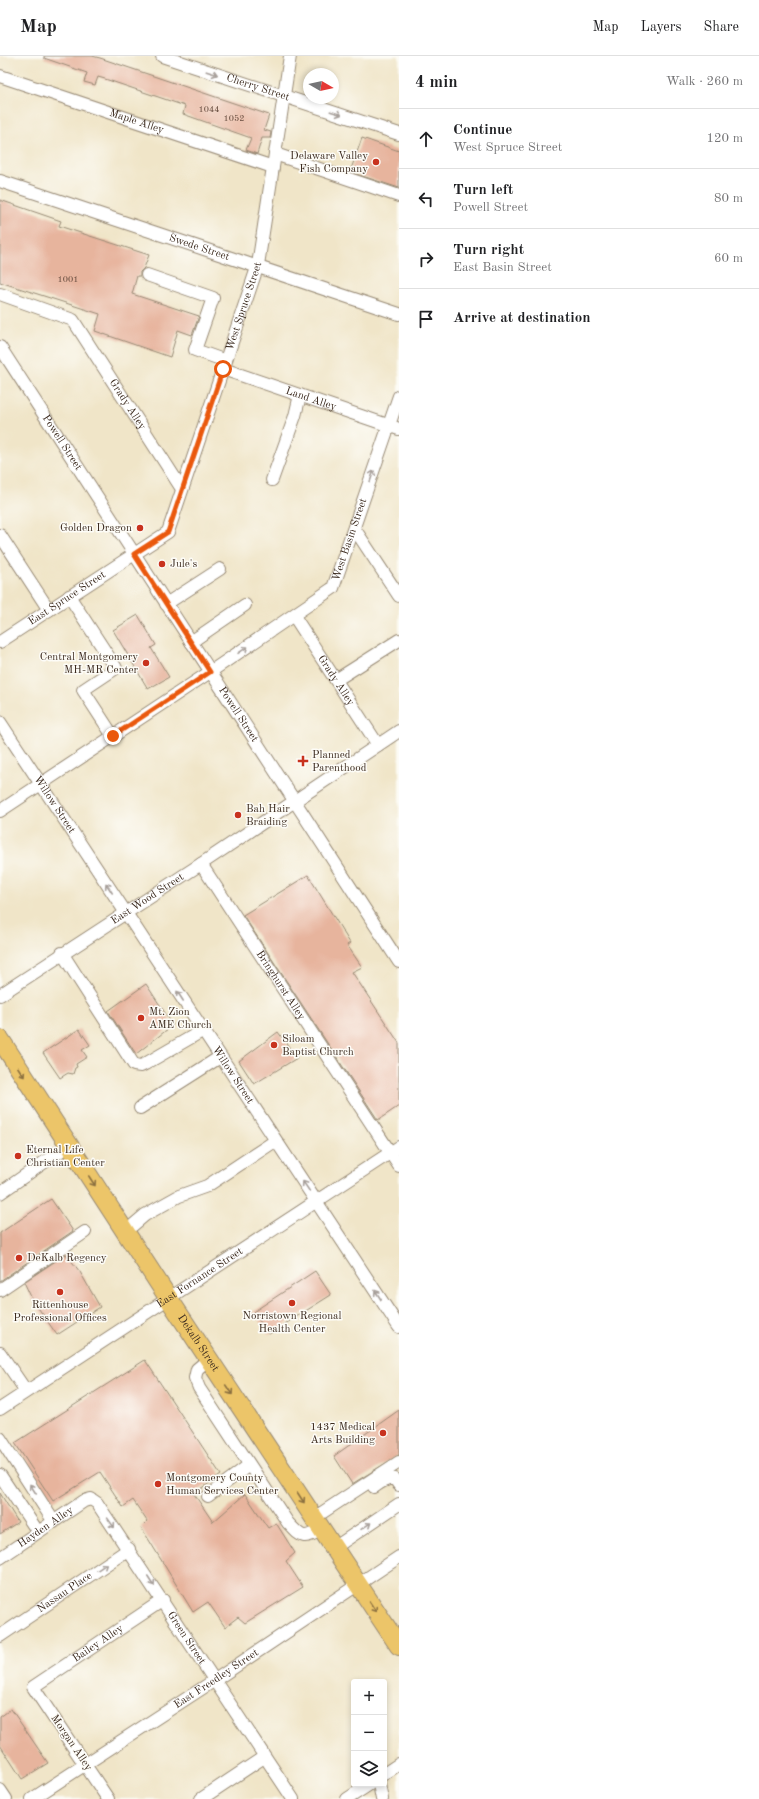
<!DOCTYPE html>
<meta charset="utf-8">
<style>
:root{--surface:#fff;--page:#f2f2f2;--text:#202124;--muted:#757577;--line:#e0e0e0}
body{margin:0;font-family:"Old Standard TT",serif;background:var(--page);color:var(--text)}
.controls{position:absolute;right:12px;bottom:12px;display:grid;overflow:hidden;border-radius:4px;box-shadow:0 2px 6px #0003}
.controls button{width:36px;height:36px;display:grid;place-items:center;padding:0;border:0;border-bottom:1px solid var(--line);background:var(--surface);color:var(--text);font:20px sans-serif}
.compass{position:absolute;left:303px;top:12px;width:36px;height:36px;border-radius:50%;background:var(--surface);box-shadow:0 2px 6px #0003;rotate:99deg}
.stop{position:absolute;width:12px;height:12px;margin:-9px;border:3px solid #ea580c;border-radius:50%;background:#fff}
.stop.end{background:#ea580c;border-color:#fff;box-shadow:0 1px 4px #0008}
.list{margin:0;padding:0;list-style:none}
h2{display:flex;justify-content:space-between;align-items:center;height:52px;margin:0;padding:0 16px;font-size:17px}
h2 small{font-size:13px;font-weight:400;color:var(--muted)}
.list li{display:grid;grid-template-columns:26px 1fr auto;gap:12px;align-items:center;box-sizing:border-box;height:60px;padding:0 16px;border-top:1px solid var(--line)}
.list b{display:block;font-size:15px;white-space:nowrap}
.list p{margin:0;font-size:13px;white-space:nowrap;color:var(--muted)}
.list em{font-size:13px;font-style:normal;color:var(--muted)}
.icon{flex:none;width:22px;height:22px;fill:none;stroke:currentColor;stroke-width:2;stroke-linecap:round;stroke-linejoin:round}
.map{position:relative;flex:none;width:399px;height:1743px;overflow:hidden}
header{display:flex;align-items:center;gap:24px;box-sizing:border-box;height:56px;padding:0 20px;background:var(--surface);border-bottom:1px solid var(--line)}
header strong{font-size:19px}
nav{display:flex;gap:22px;margin-inline-start:auto;font-size:14px}
main{display:flex}
aside{flex:1;background:var(--surface)}
.map>svg:first-child{display:block}
.building{fill:#e7b49d}
.lines{fill:none;stroke-linecap:round;stroke-linejoin:round}
.minor-casing{stroke:#968873;stroke-width:14}
.highway-casing{stroke:#968873;stroke-width:20}
.minor{stroke:#fff;stroke-width:12}
.highway{stroke:#ecc569;stroke-width:18}
.oneway{stroke:#a79f9a}
.oneway2{stroke:#8b7040}
.route{stroke:#ea580c;stroke-width:5}
.poi-dot{fill:#c8321e;stroke:#fdfcf7;stroke-width:1.5}
.labels{text-anchor:middle;dominant-baseline:central;stroke-width:3;stroke-linejoin:round;paint-order:stroke}
.number-label{font-size:9px;fill:#664c3e}
.street-label{font-size:11px;fill:#3b2a1e;stroke:#fdfcf7}
.poi-label{font-size:11px;fill:#3b2a1e;stroke:#fdfcf7;text-anchor:start}
</style>
<header>
<strong>Map</strong>
<nav><a>Map</a><a>Layers</a><a>Share</a></nav>
</header>
<main>
<div class="map">
<svg width="399" height="1743" viewBox="0 0 399 1743">
<rect width="100%" height="100%" fill="#fdfcf7"/>
<filter id="ink" filterUnits="userSpaceOnUse"><feTurbulence type="fractalNoise" baseFrequency=".025" numOctaves="2"/><feDisplacementMap in="SourceGraphic" scale="8" xChannelSelector="R" yChannelSelector="G"/><feConvolveMatrix kernelMatrix="1 2 1 2 8 2 1 2 1" color-interpolation-filters="sRGB"/></filter>
<filter id="wash" filterUnits="userSpaceOnUse"><feTurbulence type="fractalNoise" baseFrequency=".012" numOctaves="4" result="noise"/><feDisplacementMap in="SourceGraphic" scale="16" xChannelSelector="R" yChannelSelector="G"/><feGaussianBlur stdDeviation="0.9" result="paint"/><feColorMatrix in="noise" values="0 0 0 0 0 0 0 0 0 0 0 0 0 0 0 0 0 1.4 0 .05"/><feComposite in="paint" operator="in"/></filter>
<g filter="url(#wash)">
<rect width="100%" height="100%" fill="#f0e5c8"/>
<g id="blocks">
<path class="building" d="M44 0H92L100 2 269 59 264 74 271 76 270 82H262L257 98 246 94 251 82 183 58 185 50 105 23 98 21 95 29 84 26 87 17 44 2Z
M362 82 399 95V132L350 116Z
M0 144 61 165 59 170 149 199 144 212 140 216V220H137L132 238 199 260 192 279 178 274 170 301 95 275 100 258 0 226Z
M138 559 156 589 151 592 169 621 148 633 113 574Z
M308 819 350 887 347 889 362 911 352 916 399 987V1050L378 1064 243 859Z
M146 928 173 969 136 998 108 955Z
M79 973 90 989 82 994 87 1001 76 1008 77 1011 75 1012 73 1018 68 1017 60 1022 43 997Z
M278 976 297 1002 254 1028 239 1005Z
M51 1143 73 1175 0 1225V1177Z
M66 1198 80 1216 100 1251 57 1279 32 1243 24 1226Z
M315 1215 331 1239 269 1278 253 1256Z
M145 1304 221 1419 194 1438 213 1466 245 1438 268 1472 276 1467 295 1497 286 1505 303 1531 245 1567 238 1561 225 1571 208 1546 193 1556 141 1471 147 1465 133 1444 123 1451 100 1416 53 1445 15 1387Z
M399 1354V1399L352 1428 334 1400Z
M0 1437 18 1466 0 1478Z
M11 1653 48 1707 22 1723 0 1689V1661Z"/>
</g>
</g>
<g filter="url(#ink)">
<use href="#blocks" fill-opacity="0" stroke="#968873" stroke-width="1"/>
<g class="lines">
<g class="minor-casing">
<g id="minor">
<path id="s1" d="M162 0 399 78"/>
<path id="s2" d="M0 20 273 111"/>
<path d="M275 98 399 140"/>
<path id="s3" d="M0 125 399 258"/>
<path d="M147 219 213 242 195 294 226 305"/>
<path id="s4" d="M0 238 73 264 182 433"/>
<path id="s5" d="M0 291 399 906"/>
<path id="s6" d="M223 313 399 373"/>
<path d="M272 424 295 360 300 339"/>
<path d="M354 472 399 540"/>
<path d="M0 479 49 554"/>
<path d="M69 540 116 612 83 634 113 680"/>
<path d="M166 548 220 513"/>
<path id="s7" d="M294 560 378 689"/>
<path id="s8" d="M0 586 168 476 258 209 290 0"/>
<path d="M191 586 245 549"/>
<path d="M336 624 399 584"/>
<path id="s9" d="M0 666 399 1271"/>
<path id="s10" d="M0 755 210 616 333 532 399 340"/>
<path id="s11" d="M201 808 399 1110"/>
<path d="M62 897 134 1009 141 1010 145 1008 202 975"/>
<path id="s12" d="M0 939 201 808 399 675"/>
<path d="M140 1052 220 1001"/>
<path d="M0 1137 69 1089"/>
<path d="M125 1176 145 1159 179 1140 207 1130 275 1085"/>
<path d="M0 1234 85 1176"/>
<path d="M0 1297 26 1335"/>
<path d="M209 1303 197 1313 195 1322 199 1332 288 1467C302 1482 303 1484 322 1473"/>
<path id="s13" d="M0 1353 399 1091"/>
<path d="M0 1382 54 1466"/>
<path d="M0 1419 38 1476"/>
<path d="M374 1431C381 1426 387 1422 395 1423L399 1429"/>
<path d="M208 1440 249 1409"/>
<path d="M314 1462 399 1406"/>
<path d="M334 1492 399 1448"/>
<path id="s14" d="M0 1502 84 1445 91 1443 97 1447 293 1743"/>
<path id="s15" d="M0 1580 129 1493"/>
<path d="M384 1718 399 1708"/>
<path d="M379 1728 382 1743"/>
<path d="M0 1734 6 1743"/>
<path id="s16" d="M32 1743 215 1624 399 1501"/>
<path id="s17" d="M108 1743 33 1631 163 1544"/>
<path d="M201 1743 264 1701"/>
<path d="M347 1743 370 1728"/>
</g>
</g>
<g class="highway-casing">
<g id="highway">
<path id="s18" d="M0 983 169 1243 399 1590"/>
</g>
</g>
<use href="#minor" class="minor"/>
<use href="#highway" class="highway"/>
</g>
<defs><path id="oneway-shaft" d="M-6 0H5M1.5-3L5.5 0L1.5 3" fill="none" stroke-width="1.6" stroke-linecap="round" stroke-linejoin="round"/></defs>
<g class="oneway">
<use href="#oneway-shaft" transform="translate(212 17) rotate(18)"/>
<use href="#oneway-shaft" transform="translate(336 57) rotate(18)"/>
<use href="#oneway-shaft" transform="translate(372 420) rotate(-71)"/>
<use href="#oneway-shaft" transform="translate(243 594) rotate(-34)"/>
<use href="#oneway-shaft" transform="translate(109 832) rotate(-123)"/>
<use href="#oneway-shaft" transform="translate(180 940) rotate(-123)"/>
<use href="#oneway-shaft" transform="translate(306 1130) rotate(-124)"/>
<use href="#oneway-shaft" transform="translate(378 1239) rotate(-123)"/>
<use href="#oneway-shaft" transform="translate(33 1433) rotate(-123)"/>
<use href="#oneway-shaft" transform="translate(111 1467) rotate(55)"/>
<use href="#oneway-shaft" transform="translate(366 1470) rotate(-34)"/>
<use href="#oneway-shaft" transform="translate(102 1511) rotate(-34)"/>
<use href="#oneway-shaft" transform="translate(151 1525) rotate(57)"/>
</g>
<g class="oneway2">
<use href="#oneway-shaft" transform="translate(21 1016) rotate(57)"/>
<use href="#oneway-shaft" transform="translate(92 1125) rotate(57)"/>
<use href="#oneway-shaft" transform="translate(229 1334) rotate(56)"/>
<use href="#oneway-shaft" transform="translate(301 1442) rotate(57)"/>
<use href="#oneway-shaft" transform="translate(373 1551) rotate(56)"/>
</g>
</g>
<g class="lines" filter="url(#ink)">
<path class="route" d="M113 680 210 616 134 498 168 476 223 313"/>
</g>
<g class="poi-dot">
<circle cx="376" cy="106" r="4"/>
<circle cx="140" cy="472" r="4"/>
<circle cx="162" cy="508" r="4"/>
<circle cx="146" cy="607" r="4"/>
<path d="M301 699h4v4h4v4h-4v4h-4v-4h-4v-4h4z"/>
<circle cx="238" cy="759" r="4"/>
<circle cx="141" cy="962" r="4"/>
<circle cx="274" cy="989" r="4"/>
<circle cx="18" cy="1100" r="4"/>
<circle cx="19" cy="1202" r="4"/>
<circle cx="60" cy="1236" r="4"/>
<circle cx="292" cy="1247" r="4"/>
<circle cx="383" cy="1377" r="4"/>
<circle cx="158" cy="1428" r="4"/>
</g>
<g class="labels">
<g class="number-label">
<text x="209" y="53">1044</text>
<text x="234" y="62">1052</text>
<text x="68" y="223">1001</text>
</g>
<g class="street-label">
<text stroke="none"><textPath href="#s1" startOffset="101">Cherry Street</textPath></text>
<text stroke="none"><textPath href="#s2" startOffset="144">Maple Alley</textPath></text>
<text stroke="none"><textPath href="#s3" startOffset="210">Swede Street</textPath></text>
<text stroke="none"><textPath href="#s8" startOffset="439">West Spruce Street</textPath></text>
<text stroke="none"><textPath href="#s6" startOffset="93">Land Alley</textPath></text>
<text stroke="none"><textPath href="#s4" startOffset="178">Grady Alley</textPath></text>
<text stroke="none"><textPath href="#s5" startOffset="114">Powell Street</textPath></text>
<text stroke="none"><textPath href="#s10" startOffset="452">West Basin Street</textPath></text>
<text stroke="none"><textPath href="#s8" startOffset="80">East Spruce Street</textPath></text>
<text stroke="none"><textPath href="#s7" startOffset="77">Grady Alley</textPath></text>
<text stroke="none"><textPath href="#s5" startOffset="438">Powell Street</textPath></text>
<text stroke="none"><textPath href="#s9" startOffset="99">Willow Street</textPath></text>
<text stroke="none"><textPath href="#s12" startOffset="176">East Wood Street</textPath></text>
<text stroke="none"><textPath href="#s11" startOffset="145">Bringhurst Alley</textPath></text>
<text stroke="none"><textPath href="#s9" startOffset="423">Willow Street</textPath></text>
<text stroke="none"><textPath href="#s13" startOffset="239">East Fornance Street</textPath></text>
<text stroke="none"><textPath href="#s18" startOffset="363">Dekalb Street</textPath></text>
<text stroke="none"><textPath href="#s14" startOffset="55">Hayden Alley</textPath></text>
<text stroke="none"><textPath href="#s15" startOffset="78">Nassau Place</textPath></text>
<text stroke="none"><textPath href="#s14" startOffset="278">Green Street</textPath></text>
<text stroke="none"><textPath href="#s17" startOffset="213">Bailey Alley</textPath></text>
<text stroke="none"><textPath href="#s16" startOffset="220">East Freedley Street</textPath></text>
<text transform="translate(71 1687) rotate(56)">Morgan Alley</text>
</g>
<g class="poi-label">
<text x="368" y="100" text-anchor="end">Delaware Valley<tspan x="368" dy="13">Fish Company</tspan></text>
<text x="132" y="472" text-anchor="end">Golden Dragon</text>
<text x="170" y="508">Jule's</text>
<text x="138" y="601" text-anchor="end">Central Montgomery<tspan x="138" dy="13">MH-MR Center</tspan></text>
<text x="312" y="699">Planned<tspan x="312" dy="13">Parenthood</tspan></text>
<text x="246" y="753">Bah Hair<tspan x="246" dy="13">Braiding</tspan></text>
<text x="149" y="956">Mt. Zion<tspan x="149" dy="13">AME Church</tspan></text>
<text x="282" y="983">Siloam<tspan x="282" dy="13">Baptist Church</tspan></text>
<text x="26" y="1094">Eternal Life<tspan x="26" dy="13">Christian Center</tspan></text>
<text x="27" y="1202">DeKalb Regency</text>
<text x="60" y="1249" text-anchor="middle">Rittenhouse<tspan x="60" dy="13">Professional Offices</tspan></text>
<text x="292" y="1260" text-anchor="middle">Norristown Regional<tspan x="292" dy="13">Health Center</tspan></text>
<text x="375" y="1371" text-anchor="end">1437 Medical<tspan x="375" dy="13">Arts Building</tspan></text>
<text x="166" y="1422">Montgomery County<tspan x="166" dy="13">Human Services Center</tspan></text>
</g>
</g>
</svg>
<div class="controls">
<button>+</button>
<button>−</button>
<button><svg class="icon" aria-label="layers" viewBox="0 0 24 24"><path d="M12 4l9 5-9 5-9-5zM3 14l9 5 9-5"/></svg></button>
</div>
<svg class="compass" viewBox="-18 -18 36 36"><path d="M0-13l5 13h-10z" fill="#e53935"/><path d="M0 13l5-13h-10z" fill="#757577"/></svg>
<div class="stop" style="left:223px;top:313px"></div>
<div class="stop end" style="left:113px;top:680px"></div>
</div>
<aside>
<h2>4 min<small>Walk · 260 m</small></h2>
<ul class="list">
<li><svg class="icon" aria-label="ahead" viewBox="0 0 24 24"><path d="M12 20V5M6 11l6-6 6 6"/></svg><div><b>Continue</b><p>West Spruce Street</p></div><em>120 m</em></li>
<li><svg class="icon" aria-label="left" viewBox="0 0 24 24"><path d="M17 20v-9H6M10 6l-5 5 5 5"/></svg><div><b>Turn left</b><p>Powell Street</p></div><em>80 m</em></li>
<li><svg class="icon" aria-label="right" viewBox="0 0 24 24"><path d="M7 20v-9h11M14 6l5 5-5 5"/></svg><div><b>Turn right</b><p>East Basin Street</p></div><em>60 m</em></li>
<li><svg class="icon" aria-label="arrive" viewBox="0 0 24 24"><path d="M6 21V4h12l-3 4 3 4H6"/></svg><div><b>Arrive at destination</b></div></li>
</ul>
</aside>
</main>
